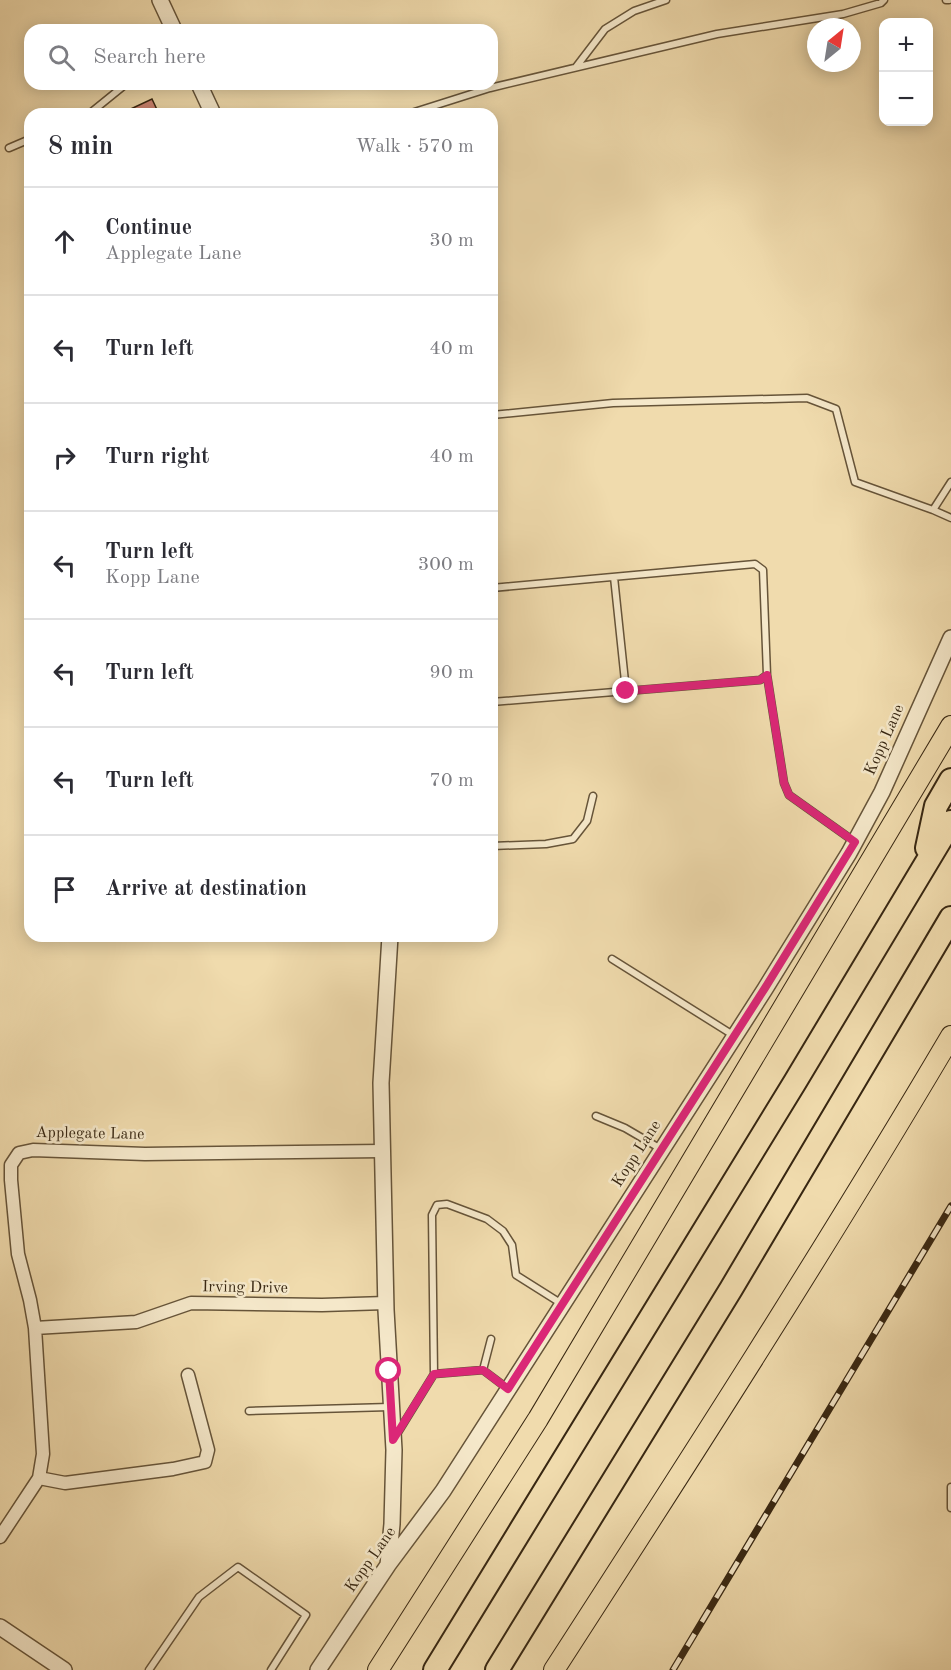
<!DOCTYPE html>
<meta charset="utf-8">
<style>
:root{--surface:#fff;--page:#f2f2f3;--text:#2b2b33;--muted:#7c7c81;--line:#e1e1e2}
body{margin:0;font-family:"Old Standard TT",serif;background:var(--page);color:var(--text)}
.controls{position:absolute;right:18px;top:18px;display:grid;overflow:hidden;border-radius:12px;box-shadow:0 3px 15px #0003}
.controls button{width:54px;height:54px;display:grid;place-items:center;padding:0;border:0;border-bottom:2px solid var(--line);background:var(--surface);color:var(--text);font:30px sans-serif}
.compass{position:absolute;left:807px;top:18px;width:54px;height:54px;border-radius:50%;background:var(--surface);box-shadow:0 3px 15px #0003;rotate:30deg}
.stop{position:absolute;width:18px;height:18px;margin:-14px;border:4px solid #db2777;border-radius:50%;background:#fff}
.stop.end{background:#db2777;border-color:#fff;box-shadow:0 2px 6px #0008}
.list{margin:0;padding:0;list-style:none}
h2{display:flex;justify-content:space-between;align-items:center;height:78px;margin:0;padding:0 24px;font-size:26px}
h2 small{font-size:20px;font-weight:400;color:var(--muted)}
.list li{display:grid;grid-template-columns:39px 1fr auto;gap:18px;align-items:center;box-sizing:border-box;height:108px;padding:0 24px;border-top:2px solid var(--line)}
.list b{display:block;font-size:22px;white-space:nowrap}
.list p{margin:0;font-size:20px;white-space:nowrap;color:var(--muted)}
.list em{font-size:20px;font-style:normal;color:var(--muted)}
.icon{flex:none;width:33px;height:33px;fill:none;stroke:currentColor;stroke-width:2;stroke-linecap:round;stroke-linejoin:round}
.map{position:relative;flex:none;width:951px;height:1670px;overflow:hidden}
.search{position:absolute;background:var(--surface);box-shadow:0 3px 15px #0003;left:24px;top:24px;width:474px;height:66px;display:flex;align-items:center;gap:15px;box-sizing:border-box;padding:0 21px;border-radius:18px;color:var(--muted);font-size:22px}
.panel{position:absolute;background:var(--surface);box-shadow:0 3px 15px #0003;left:24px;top:108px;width:474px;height:834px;border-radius:18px}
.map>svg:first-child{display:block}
.building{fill:#cf8675;stroke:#382712;stroke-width:1.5}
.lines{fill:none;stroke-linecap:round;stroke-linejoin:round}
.service-casing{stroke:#665439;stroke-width:9}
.minor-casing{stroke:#665439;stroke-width:15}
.tertiary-casing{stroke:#665439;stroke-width:18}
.primary-casing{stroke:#382712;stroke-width:22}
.motorway-casing{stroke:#382712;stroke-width:26}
.service{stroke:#f5e8ca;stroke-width:6}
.minor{stroke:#f5e8ca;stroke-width:12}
.tertiary{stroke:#f5e8ca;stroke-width:15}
.primary{stroke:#f0dbad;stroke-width:20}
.motorway{stroke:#f0dbad;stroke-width:22}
.rail-casing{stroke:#382712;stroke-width:7}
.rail{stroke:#f5e8ca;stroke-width:4.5;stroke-dasharray:14;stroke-linecap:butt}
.route{stroke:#db2777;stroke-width:8}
.labels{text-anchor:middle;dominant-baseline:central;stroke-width:5;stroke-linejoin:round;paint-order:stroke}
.street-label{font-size:16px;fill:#382712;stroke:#f5e8ca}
</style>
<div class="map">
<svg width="951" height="1670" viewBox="0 0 951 1670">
<rect width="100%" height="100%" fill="#f0dbad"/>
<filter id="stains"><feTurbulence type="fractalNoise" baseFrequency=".00333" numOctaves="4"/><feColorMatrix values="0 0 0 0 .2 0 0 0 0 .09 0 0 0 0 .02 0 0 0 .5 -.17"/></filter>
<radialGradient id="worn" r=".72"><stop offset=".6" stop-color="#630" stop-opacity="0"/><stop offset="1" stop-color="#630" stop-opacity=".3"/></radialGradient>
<path class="building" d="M152 99 159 114H120Z"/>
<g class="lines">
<g class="service-casing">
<path id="service" d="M946 0H949
M576 67 605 29 634 11 666 0
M89 114 126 84
M408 114 490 88 717 34 843 14 881 3 884 0
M9 148 30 139
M492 415 613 403 807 398 836 409 855 482 933 510 951 518
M933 510 951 482
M614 577 626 691
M492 588 755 564 763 570 767 675 760 680 492 702
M767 675 784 783 789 795 855 842
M492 846 546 844 573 839 587 821 593 796
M612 959 733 1035
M596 1116 625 1128 661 1149
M491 1339 483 1370 434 1374 432 1215 437 1205 447 1204 487 1219 503 1231 512 1245 516 1275 562 1304
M483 1370 508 1389
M249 1411 390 1407
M397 1434 434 1374
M951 1487V1508
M149 1670 199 1597 238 1567 306 1615 271 1670"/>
</g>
<g class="minor-casing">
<path id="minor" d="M35 1328 136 1322 191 1303 322 1305 386 1303
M39 1478 65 1483 173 1469 205 1462 208 1450 188 1375
M0 1537 39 1478 43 1454 35 1328 30 1300 18 1254 11 1180V1165L19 1153 33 1150 145 1154 382 1151"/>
</g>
<g class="tertiary-casing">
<path id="tertiary" d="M160 0 174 30
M199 84 213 114
M388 1565 392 1524 394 1450 386 1310 381 1083 390 936
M0 1627 64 1670
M318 1670 388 1565 443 1491 765 989 849 853 882 792 951 638"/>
</g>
<g class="primary-casing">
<path id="primary" d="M378 1670 538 1419 951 726
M554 1670C689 1461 824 1251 951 1036"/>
</g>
<g class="motorway-casing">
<path id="motorway" d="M927 848 936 806 951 780
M435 1670 795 1082 951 822
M497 1670 731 1289 951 918"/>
</g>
<use href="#service" class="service"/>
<use href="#minor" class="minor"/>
<use href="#tertiary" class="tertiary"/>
<use href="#primary" class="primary"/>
<use href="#motorway" class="motorway"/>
<g class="rail-casing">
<path id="rail" d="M673 1670 951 1206"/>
</g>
<use href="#rail" class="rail"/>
</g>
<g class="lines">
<path class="route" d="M389 1371 393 1440 434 1374 483 1370 508 1389 765 988 855 842 789 795 784 783 767 675 760 680 626 691"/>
</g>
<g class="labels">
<g class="street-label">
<text transform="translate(885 740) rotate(-66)">Kopp Lane</text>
<text transform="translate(90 1134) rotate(1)">Applegate Lane</text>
<text transform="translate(637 1154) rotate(-57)">Kopp Lane</text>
<text transform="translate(245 1288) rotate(1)">Irving Drive</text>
<text transform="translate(371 1560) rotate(-55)">Kopp Lane</text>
</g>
</g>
<rect width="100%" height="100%" filter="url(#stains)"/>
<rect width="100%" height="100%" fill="url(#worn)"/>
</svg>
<div class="controls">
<button>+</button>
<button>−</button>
</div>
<svg class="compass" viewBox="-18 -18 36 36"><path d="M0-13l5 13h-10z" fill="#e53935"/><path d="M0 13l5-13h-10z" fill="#7c7c81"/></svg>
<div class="stop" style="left:389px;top:1371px"></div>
<div class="stop end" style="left:626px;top:691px"></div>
<div class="search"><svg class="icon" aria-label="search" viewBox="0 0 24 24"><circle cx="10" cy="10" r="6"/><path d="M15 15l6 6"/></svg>Search here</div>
<section class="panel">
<h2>8 min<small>Walk · 570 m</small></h2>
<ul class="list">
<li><svg class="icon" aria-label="ahead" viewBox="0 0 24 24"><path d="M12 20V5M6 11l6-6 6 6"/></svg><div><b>Continue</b><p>Applegate Lane</p></div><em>30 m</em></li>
<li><svg class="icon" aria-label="left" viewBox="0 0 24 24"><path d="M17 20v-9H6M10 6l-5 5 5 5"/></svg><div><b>Turn left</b></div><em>40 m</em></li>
<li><svg class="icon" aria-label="right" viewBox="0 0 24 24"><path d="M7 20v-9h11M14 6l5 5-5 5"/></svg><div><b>Turn right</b></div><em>40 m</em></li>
<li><svg class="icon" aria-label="left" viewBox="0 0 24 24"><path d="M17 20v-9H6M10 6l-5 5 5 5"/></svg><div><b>Turn left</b><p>Kopp Lane</p></div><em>300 m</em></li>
<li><svg class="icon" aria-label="left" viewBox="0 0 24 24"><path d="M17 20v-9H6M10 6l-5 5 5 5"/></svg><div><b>Turn left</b></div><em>90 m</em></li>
<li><svg class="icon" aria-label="left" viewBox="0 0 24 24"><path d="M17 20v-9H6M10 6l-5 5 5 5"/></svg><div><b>Turn left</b></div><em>70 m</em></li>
<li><svg class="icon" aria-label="arrive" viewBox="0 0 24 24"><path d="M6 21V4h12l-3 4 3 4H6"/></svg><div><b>Arrive at destination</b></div></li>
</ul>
</section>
</div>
